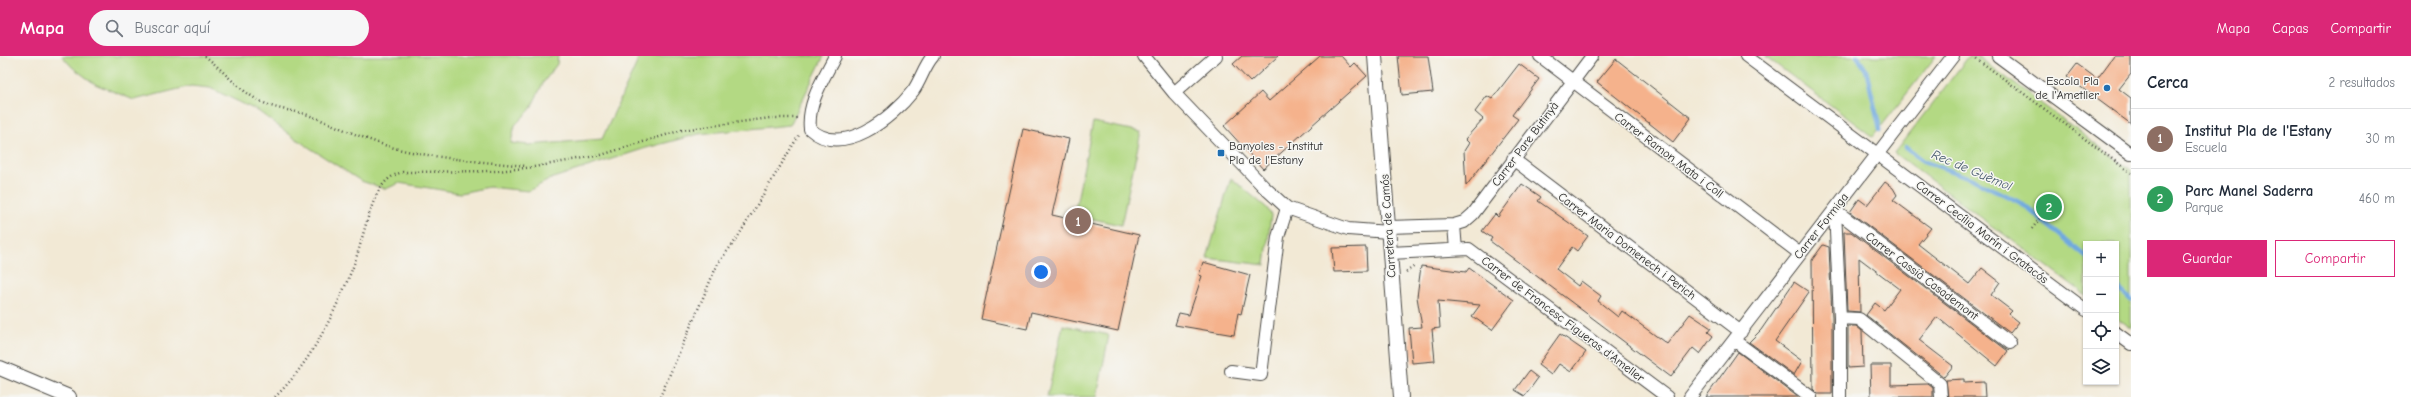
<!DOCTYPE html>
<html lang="es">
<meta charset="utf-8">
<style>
:root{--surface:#fff;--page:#f6f6f7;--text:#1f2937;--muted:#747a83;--line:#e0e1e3;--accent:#db2777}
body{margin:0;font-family:"Comic Neue",sans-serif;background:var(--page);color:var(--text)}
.controls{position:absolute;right:12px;bottom:12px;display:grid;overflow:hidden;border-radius:0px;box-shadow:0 1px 3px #0004}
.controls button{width:36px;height:36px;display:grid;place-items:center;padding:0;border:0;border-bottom:1px solid var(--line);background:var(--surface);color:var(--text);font:20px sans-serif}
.you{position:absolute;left:1041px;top:216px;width:14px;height:14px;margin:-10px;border:3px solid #fff;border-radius:50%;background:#1a73e8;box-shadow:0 0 0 6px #1a73e833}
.badge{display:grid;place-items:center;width:26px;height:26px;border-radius:50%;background:var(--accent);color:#fff;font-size:13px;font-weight:700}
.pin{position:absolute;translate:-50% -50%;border:2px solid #fff;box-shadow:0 1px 4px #0006}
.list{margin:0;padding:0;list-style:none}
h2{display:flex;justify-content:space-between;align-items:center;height:52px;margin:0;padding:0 16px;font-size:17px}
h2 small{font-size:13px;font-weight:400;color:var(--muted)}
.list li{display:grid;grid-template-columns:26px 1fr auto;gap:12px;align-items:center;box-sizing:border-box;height:60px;padding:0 16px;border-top:1px solid var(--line)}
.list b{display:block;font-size:15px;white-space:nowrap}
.list p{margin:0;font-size:13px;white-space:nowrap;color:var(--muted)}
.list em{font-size:13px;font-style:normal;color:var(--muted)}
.actions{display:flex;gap:8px;padding:12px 16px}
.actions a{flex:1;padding:9px 0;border:1px solid var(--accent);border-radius:0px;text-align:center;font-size:14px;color:var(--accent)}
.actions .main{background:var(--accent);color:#fff}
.icon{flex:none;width:22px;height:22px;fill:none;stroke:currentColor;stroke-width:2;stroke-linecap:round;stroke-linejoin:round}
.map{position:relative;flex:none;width:2131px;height:341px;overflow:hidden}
header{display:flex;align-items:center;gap:24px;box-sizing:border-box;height:56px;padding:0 20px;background:var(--accent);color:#fff}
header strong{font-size:19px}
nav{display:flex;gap:22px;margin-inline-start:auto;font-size:14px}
.search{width:280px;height:36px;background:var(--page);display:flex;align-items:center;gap:10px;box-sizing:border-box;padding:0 14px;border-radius:22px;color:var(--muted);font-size:15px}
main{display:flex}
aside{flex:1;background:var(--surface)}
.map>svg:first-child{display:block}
.green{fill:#b3d983;stroke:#6f8257}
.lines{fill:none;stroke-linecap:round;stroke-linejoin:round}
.stream{stroke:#6fa9df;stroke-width:4.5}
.building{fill:#f5b28c}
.minor-casing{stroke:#494844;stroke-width:14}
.tertiary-casing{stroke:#494844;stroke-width:16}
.path{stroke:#494844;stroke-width:2.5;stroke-dasharray:1 3;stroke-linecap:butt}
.minor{stroke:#fff;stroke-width:12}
.tertiary{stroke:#fff;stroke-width:14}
.poi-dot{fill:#1f6fb2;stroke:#f6f6f2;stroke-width:1.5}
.labels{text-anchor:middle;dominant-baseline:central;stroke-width:3;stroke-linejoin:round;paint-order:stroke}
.poi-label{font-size:12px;fill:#2b2b2b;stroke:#f6f6f2;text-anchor:end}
.street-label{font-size:12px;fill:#2b2b2b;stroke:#f6f6f2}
.water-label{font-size:13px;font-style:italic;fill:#43576a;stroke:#f6f6f2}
</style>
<header>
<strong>Mapa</strong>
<div class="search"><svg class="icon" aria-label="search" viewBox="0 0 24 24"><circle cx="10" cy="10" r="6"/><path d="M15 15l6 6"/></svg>Buscar aquí</div>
<nav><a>Mapa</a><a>Capas</a><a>Compartir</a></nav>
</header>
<main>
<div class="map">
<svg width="2131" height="341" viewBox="0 0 2131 341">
<rect width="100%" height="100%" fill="#f6f6f2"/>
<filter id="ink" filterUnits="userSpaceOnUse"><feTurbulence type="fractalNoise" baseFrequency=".025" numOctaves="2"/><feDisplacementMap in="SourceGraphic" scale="8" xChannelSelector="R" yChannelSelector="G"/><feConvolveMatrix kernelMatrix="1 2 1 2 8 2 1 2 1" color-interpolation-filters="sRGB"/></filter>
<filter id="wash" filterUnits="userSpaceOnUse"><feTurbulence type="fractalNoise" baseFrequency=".012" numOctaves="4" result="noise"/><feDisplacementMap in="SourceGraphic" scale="16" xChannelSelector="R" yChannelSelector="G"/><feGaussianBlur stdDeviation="0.9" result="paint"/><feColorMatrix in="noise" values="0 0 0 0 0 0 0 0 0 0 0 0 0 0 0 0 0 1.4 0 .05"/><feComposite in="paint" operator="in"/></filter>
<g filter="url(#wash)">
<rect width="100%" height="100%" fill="#f2e9d5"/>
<path class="green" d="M62 0H558L557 8 543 27 530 54 515 69 511 87 529 89 602 83 640 0H824L790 69 699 78 646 92 553 122 528 135 489 131 460 137 399 127 386 133 361 125 293 81 258 55 210 32 191 30 134 44 95 28 72 11Z
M1765 0H1936L1873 81Z
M1969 0H1977L2131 114V272L2116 261V188H2086V239L1894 97Z
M1093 66 1141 76 1121 169 1074 159Z
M1231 122 1267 152 1271 159 1265 209 1207 202Z
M1063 269 1109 279 1097 341H1047Z"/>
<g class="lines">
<path class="stream" d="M1857 0 1866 14 1880 73
M1905 91 1923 105 1970 122 2021 147 2086 201
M2116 230 2131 244"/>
</g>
<g id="blocks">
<path class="building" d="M1242 0H1278L1250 26 1233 8Z
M1320 0H1341L1351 11 1355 7 1367 20 1263 113 1224 70 1261 36 1269 45Z
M1398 0H1428L1433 36 1402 39Z
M2114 0H2131V18L2119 33 2131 42V68L2067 21 2077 8 2097 23Z
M1616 3 1691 62 1673 86 1597 26Z
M1519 8 1539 23 1512 59 1518 63 1466 130 1464 95 1469 87 1465 83 1483 63 1475 56 1487 40 1492 43Z
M1023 73 1069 83 1052 159 1139 179 1118 275 1031 256 1027 273 981 263Z
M1885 126 1893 132 1897 139 1893 144 1931 172 1918 188 1969 228 1982 212 2000 226 1991 239 2012 255 2009 258 2019 266 2010 277 1850 156 1859 143 1867 149Z
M1522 128 1541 141 1538 145 1588 180 1577 195 1572 191 1556 213 1578 230 1581 225 1601 240 1598 245 1618 261 1622 255 1667 288 1690 258 1711 272 1708 276 1713 280 1700 298 1693 292 1671 321 1490 185 1492 182 1482 175 1495 158 1498 161Z
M1844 176H1851L2008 295 1997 310 1937 261 1919 284 1953 310 1944 321 1866 259 1875 247 1884 254 1900 233 1859 202 1860 256 1847 255Z
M1823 189 1829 191 1832 262V338H1818L1813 333 1812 204Z
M1366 191 1367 215 1334 216 1332 192Z
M1203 206 1250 219 1241 258 1238 257 1234 279 1175 269 1179 257 1189 259 1202 220 1199 219Z
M1421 210 1466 216 1469 212 1514 244 1492 274 1472 260 1480 249 1438 245 1440 272 1432 273 1435 305 1412 307 1409 272 1422 271 1417 241Z
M1794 226 1809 236 1775 285 1802 305 1794 319 1749 286 1761 274Z
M1848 270H1856L1862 275 1863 311 1848 312Z
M1560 278 1586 296 1571 316 1559 308 1551 319 1538 309Z
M1738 296 1798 341H1706Z
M1870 309H1891V329L1928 328 1933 332V341H1871Z
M1529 315 1538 322 1525 340 1515 334Z
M1964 323V327L1984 326 1985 341H1948L1946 324Z"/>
</g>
</g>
<g filter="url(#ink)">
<use href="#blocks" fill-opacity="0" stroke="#494844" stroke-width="1"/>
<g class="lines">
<g class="minor-casing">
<path id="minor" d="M835 0C824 22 807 47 810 73 842 103 892 62 913 35 921 24 924 10 933 0
M1144 0 1174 37 1264 131 1287 152 1348 173 1389 176
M1540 0 1799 197
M1746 0 2086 254
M1998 0 2131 98
M1174 37 1216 0
M1513 103 1741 276
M1835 154 2010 287
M1835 154 1840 262V341
M1454 169 1456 194
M1388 171 1454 169 1464 166 1473 158 1592 0
M1390 197 1469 193 1667 341
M1840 262 1859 263 1940 328 1941 341
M2116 277 2131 288
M1735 285 1811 341
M1231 315 1261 319 1278 181 1287 152
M1690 341 1953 0"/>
</g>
<g class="tertiary-casing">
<path id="tertiary" d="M1375 0 1401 341
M0 312 69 341"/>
</g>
<path class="path" d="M205 0C224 15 241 37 264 47 278 54 293 54 308 59 338 70 367 85 398 93 440 103 484 106 527 110
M1973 0 2131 117
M2032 173 2043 158
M1406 216 1415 210
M275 341C311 307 335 256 353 211 362 187 366 161 377 138 383 126 391 119 403 116L498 115 534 111 601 99 682 74 770 62H797
M660 341 718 207 736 184 799 79"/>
<use href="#minor" class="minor"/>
<use href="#tertiary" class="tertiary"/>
</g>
</g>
<g class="poi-dot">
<circle cx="2107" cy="32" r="4"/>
<rect x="1217" y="93" width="8" height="8" rx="2"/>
</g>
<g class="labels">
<g class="poi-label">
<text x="2099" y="25">Escola Pla<tspan x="2099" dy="14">de l'Ametller</tspan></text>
<text x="1229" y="90" text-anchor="start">Banyoles - Institut<tspan x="1229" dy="14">Pla de l'Estany</tspan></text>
</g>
<g class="street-label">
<text transform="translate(1525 88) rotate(-53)">Carrer Pare Butinyà</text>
<text transform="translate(1669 99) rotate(37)">Carrer Ramon Mata i Coll</text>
<text transform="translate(1388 170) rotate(-94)">Carretera de Camós</text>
<text transform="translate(1821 170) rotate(-52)">Carrer Formiga</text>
<text transform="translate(1982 176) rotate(37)">Carrer Cecília Marín i Gratacós</text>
<text transform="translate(1627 190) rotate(37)">Carrer Maria Domenech i Perich</text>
<text transform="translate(1922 220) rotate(37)">Carrer Cassià Casademont</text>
<text transform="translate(1563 263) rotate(37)">Carrer de Francesc Figueras d'Ameller</text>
</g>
<g class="water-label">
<text transform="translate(1972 114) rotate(23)">Rec de Guèmol</text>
</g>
</g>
</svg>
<div class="controls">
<button>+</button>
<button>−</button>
<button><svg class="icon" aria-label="locate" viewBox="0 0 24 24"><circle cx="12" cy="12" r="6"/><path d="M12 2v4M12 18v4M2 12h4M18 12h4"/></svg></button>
<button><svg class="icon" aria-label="layers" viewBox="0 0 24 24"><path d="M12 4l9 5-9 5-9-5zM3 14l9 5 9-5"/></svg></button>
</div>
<div class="you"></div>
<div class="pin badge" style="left:1078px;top:165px;background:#8d6e63">1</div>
<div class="pin badge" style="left:2049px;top:151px;background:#2e9e5b">2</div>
</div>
<aside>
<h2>Cerca<small>2 resultados</small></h2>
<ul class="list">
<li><span class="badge" style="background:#8d6e63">1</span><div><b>Institut Pla de l'Estany</b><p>Escuela</p></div><em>30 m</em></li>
<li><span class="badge" style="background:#2e9e5b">2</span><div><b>Parc Manel Saderra</b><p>Parque</p></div><em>460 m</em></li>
</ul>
<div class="actions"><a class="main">Guardar</a><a>Compartir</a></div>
</aside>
</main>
